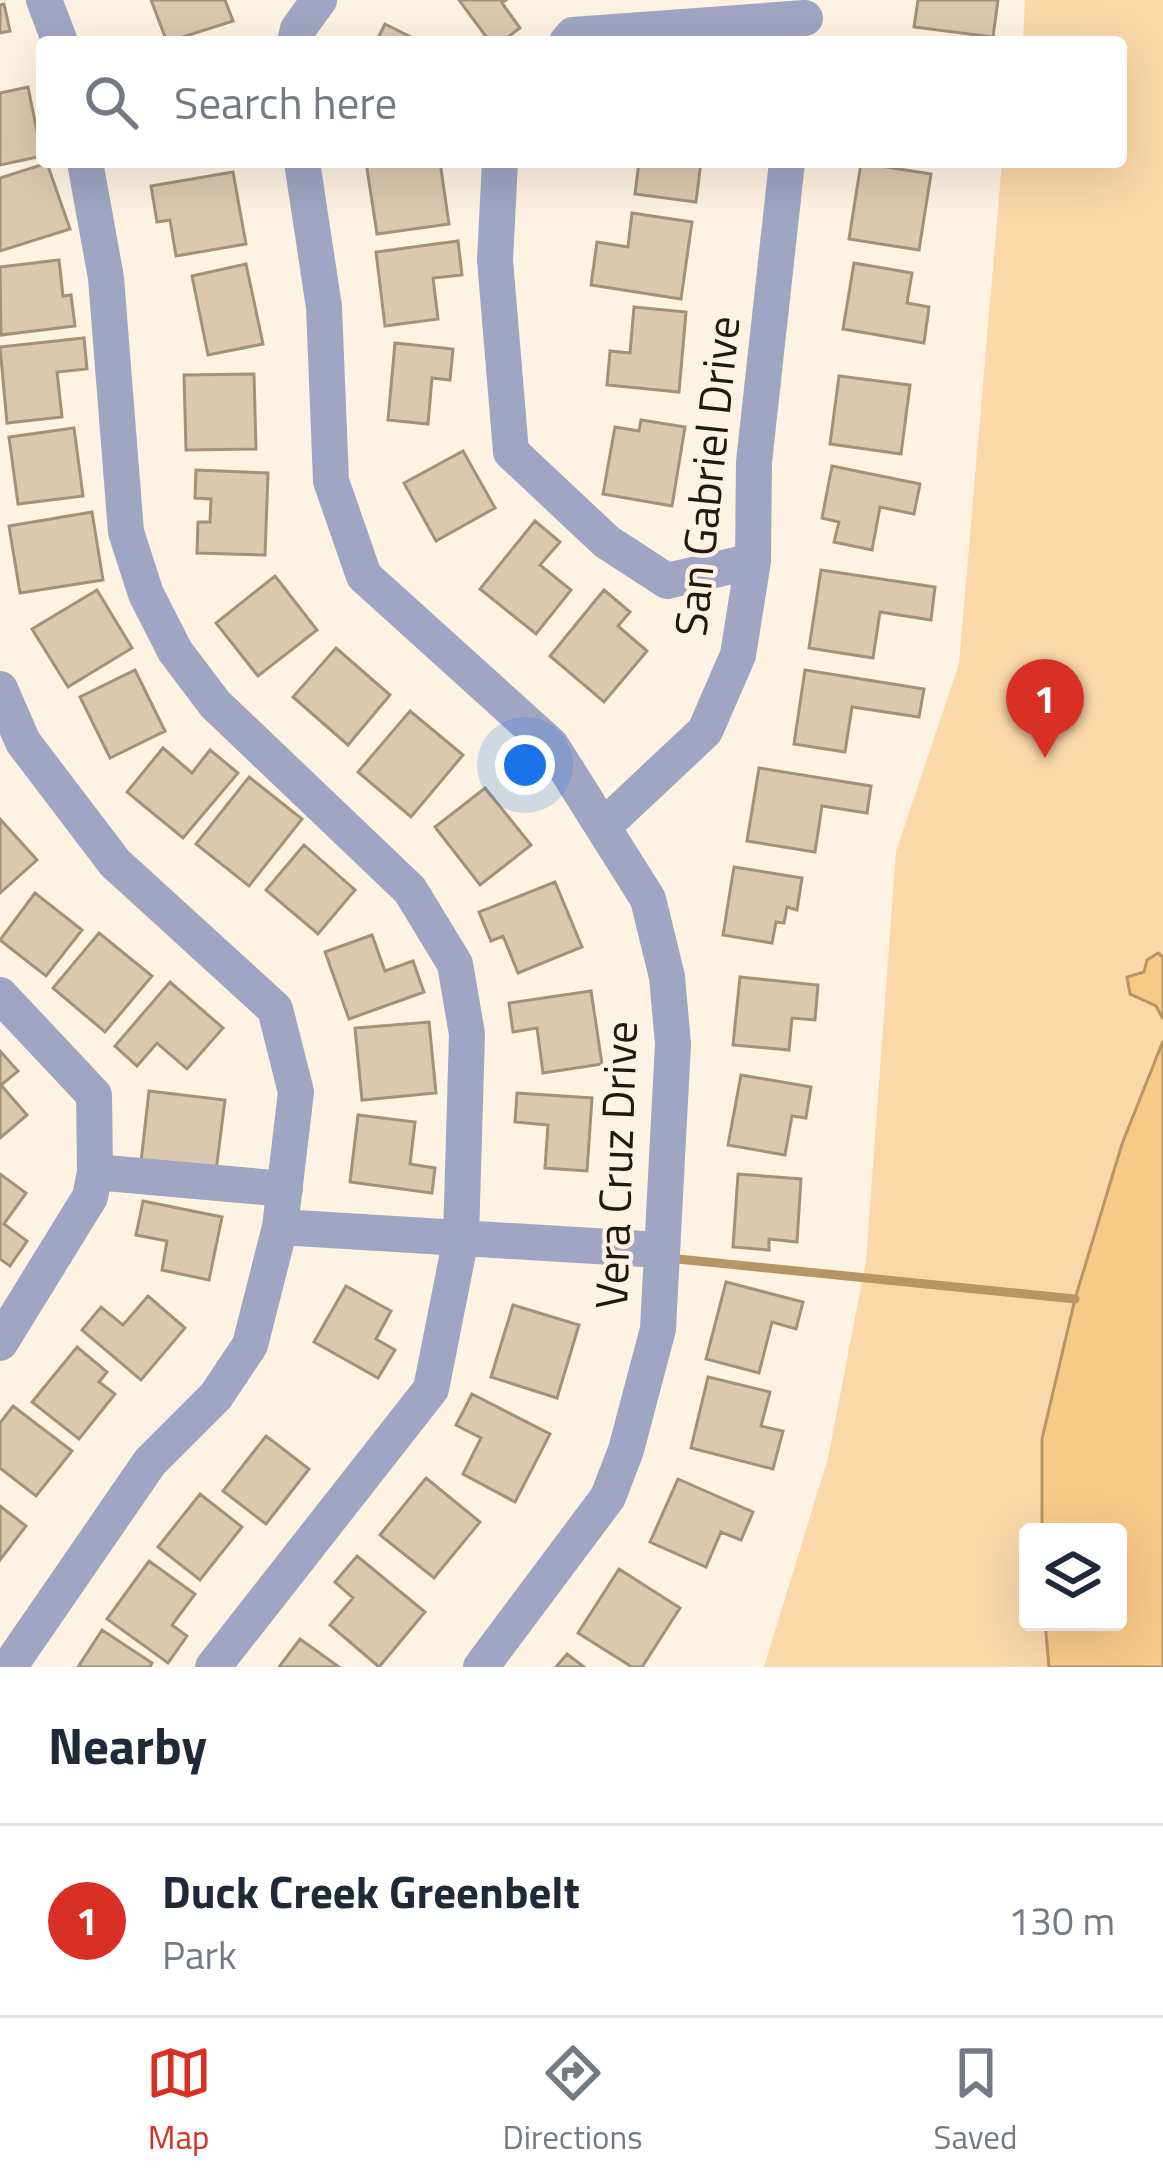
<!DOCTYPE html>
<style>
:root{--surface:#fff;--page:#f6f6f7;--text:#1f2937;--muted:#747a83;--line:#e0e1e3;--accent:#d93025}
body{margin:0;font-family:"Titillium Web",sans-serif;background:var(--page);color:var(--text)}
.controls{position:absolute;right:36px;bottom:36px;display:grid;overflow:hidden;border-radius:12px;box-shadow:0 12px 48px #0002}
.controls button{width:108px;height:108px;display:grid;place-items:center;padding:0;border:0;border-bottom:3px solid var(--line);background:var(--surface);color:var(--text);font:60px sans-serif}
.you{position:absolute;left:525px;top:765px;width:42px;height:42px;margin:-30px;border:9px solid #fff;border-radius:50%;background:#1a73e8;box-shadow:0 0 0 18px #1a73e833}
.badge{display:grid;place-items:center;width:78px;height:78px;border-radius:50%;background:var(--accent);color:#fff;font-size:39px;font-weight:700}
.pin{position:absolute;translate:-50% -99px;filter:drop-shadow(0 3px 6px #0008)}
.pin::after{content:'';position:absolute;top:63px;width:42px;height:36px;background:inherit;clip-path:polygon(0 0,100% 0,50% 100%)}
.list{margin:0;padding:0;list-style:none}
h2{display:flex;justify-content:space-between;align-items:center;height:156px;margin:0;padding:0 48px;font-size:51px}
h2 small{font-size:39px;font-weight:400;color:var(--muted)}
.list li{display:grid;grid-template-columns:78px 1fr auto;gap:36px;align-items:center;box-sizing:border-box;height:192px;padding:0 48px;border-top:3px solid var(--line)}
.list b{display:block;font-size:45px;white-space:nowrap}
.list p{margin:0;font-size:39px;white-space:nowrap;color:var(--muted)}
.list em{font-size:39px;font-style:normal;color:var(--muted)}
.icon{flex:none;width:66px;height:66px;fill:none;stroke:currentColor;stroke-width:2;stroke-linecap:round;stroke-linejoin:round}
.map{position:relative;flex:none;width:1163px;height:1667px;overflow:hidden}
.search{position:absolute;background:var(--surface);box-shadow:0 12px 48px #0002;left:36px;right:36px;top:36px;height:132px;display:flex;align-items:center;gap:30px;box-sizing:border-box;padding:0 42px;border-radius:12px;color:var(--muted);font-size:45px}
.sheet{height:348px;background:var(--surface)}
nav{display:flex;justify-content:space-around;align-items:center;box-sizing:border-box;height:168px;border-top:3px solid var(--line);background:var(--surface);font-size:33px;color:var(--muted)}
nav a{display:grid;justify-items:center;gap:6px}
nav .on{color:var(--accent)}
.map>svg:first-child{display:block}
.green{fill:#fad8a9;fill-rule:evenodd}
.water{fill:#f8ca88;stroke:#b79564;stroke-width:3}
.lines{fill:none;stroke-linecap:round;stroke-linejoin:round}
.stream{stroke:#b79564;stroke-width:9}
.building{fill:#dcc8af;stroke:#a39178;stroke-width:3}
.minor{stroke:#a0a5c3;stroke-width:36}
.labels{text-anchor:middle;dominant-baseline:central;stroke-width:9;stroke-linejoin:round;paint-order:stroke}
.street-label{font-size:45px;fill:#201910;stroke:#fef2e2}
</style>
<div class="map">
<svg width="1163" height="1667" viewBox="0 0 1163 1667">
<rect width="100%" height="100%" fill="#fef2e2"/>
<path class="green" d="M1025 0H1163V1667H764L828 1458 866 1261 896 851 959 664 1002 162H1121V42H1023ZM1028 1532H1118V1622H1028Z"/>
<path class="water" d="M1158 953 1163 957V1019L1156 1006 1130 994 1127 977 1144 972 1147 960Z
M1163 1041V1667H1049L1045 1622H1118V1532H1042V1439L1075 1299 1122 1144Z"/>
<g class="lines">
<path class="stream" d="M678 1259 1075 1299"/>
</g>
<path class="building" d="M151 0H225L233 21 167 42Z
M459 0H506L502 3 520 28 501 42H490Z
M918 0H998L993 37 914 27Z
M4 4 10 31 0 33V5Z
M385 24 421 42H376Z
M28 87 42 156 0 165V93Z
M366 162H440L449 224 377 234Z
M639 162H701L696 202 635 194Z
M47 163 70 229 0 251V178Z
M861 163 931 174 919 250 849 239Z
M233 172 246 244 176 256 170 220 157 222 151 186Z
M632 213 692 222 681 299 591 285 597 242 628 247Z
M458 241 462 275 433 278 438 319 385 326 376 252Z
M59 260 63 296 71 295 75 326 1 335 0 267Z
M854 263 912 273 907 303 929 307 924 343 843 329Z
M246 264 263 344 208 355 192 276Z
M634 307 686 312 679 392 607 385 610 351 630 353Z
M84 338 87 369 57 372 62 417 7 423 0 347Z
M395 343 453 349 450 380 432 378 428 424 388 420Z
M254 374 256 449 186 450 184 375Z
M839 376 910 385 901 454 830 444Z
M641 420 685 427 672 506 603 494 615 427 639 431Z
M74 428 83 496 18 504 9 437Z
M463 451 495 508 436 541 404 483Z
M832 466 920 484 914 514 880 507 872 550 834 542 839 522 822 518Z
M196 470 268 473 265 555 197 553 198 522H210L211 499 195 498Z
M92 512 103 580 20 593 9 526Z
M535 521 560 542 540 565 571 590 536 634 480 589Z
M821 570 935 587 931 620 880 612 873 658 809 648Z
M275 576 317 630 258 676 216 623Z
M97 590 132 648 68 687 32 629Z
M604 590 630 612 618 626 647 651 604 702 550 656Z
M336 648 390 695 348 745 293 697Z
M135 670 165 731 110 758 80 697Z
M805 670 924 689 919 717 852 707 845 752 794 744Z
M410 711 463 755 411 817 358 772Z
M163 748 192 773 210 750 238 773 183 838 127 792Z
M759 768 871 786 867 813 822 806 815 852 747 841Z
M249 777 302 819 249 886 196 844Z
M485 788 531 845 480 885 435 827Z
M0 819 37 860 0 893Z
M304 845 355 890 318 934 266 890Z
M734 867 802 878 797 910 787 907 784 923 776 922 772 943 723 935Z
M555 882 582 947 518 973 503 936 491 941 479 912Z
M35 893 82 930 46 976 0 940Z
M99 933 152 976 105 1032 53 988Z
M372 935 385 971 413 961 424 992 349 1019 325 952Z
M740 977 818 985 815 1020 792 1018 789 1050 733 1045Z
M170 982 223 1028 187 1069 157 1043 137 1066 115 1046Z
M591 991 602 1064 543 1073 537 1028 513 1032 509 1003Z
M429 1022 436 1093 362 1100 355 1028Z
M0 1051 18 1071 1 1085 27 1115 0 1138Z
M741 1075 811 1087 806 1118 792 1116 785 1155 728 1145Z
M149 1091 225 1100 216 1171 141 1162Z
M517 1093 592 1098 587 1171 545 1168 548 1125 515 1122Z
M358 1115 415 1122 410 1164 435 1168 432 1193 350 1182Z
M0 1174 26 1193 4 1224 27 1241 10 1266 0 1259Z
M738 1174 801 1179 797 1242 769 1239V1250L733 1247Z
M143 1201 222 1217 209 1280 162 1270 167 1241 136 1235Z
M726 1282 803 1302 796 1329 772 1322 759 1373 706 1359Z
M346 1286 391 1311 376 1339 395 1350 378 1378 314 1342Z
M148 1296 185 1328 141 1380 82 1330 101 1307 123 1325Z
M513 1305 579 1325 557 1398 491 1377Z
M77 1347 107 1372 99 1382 115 1394 79 1439 32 1402Z
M708 1377 770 1392 761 1426 783 1431 773 1469 691 1448Z
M472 1394 550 1434 515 1502 463 1474 481 1438 456 1425Z
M13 1406 72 1451 36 1496 0 1468V1423Z
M266 1436 309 1469 266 1524 223 1491Z
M426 1478 480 1522 434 1578 380 1535Z
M678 1479 753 1512 741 1540 721 1532 706 1567 650 1542Z
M200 1494 242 1527 200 1580 158 1547Z
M0 1506 26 1526 0 1560Z
M357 1556 425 1612 379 1667 330 1625 353 1598 335 1582Z
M149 1561 195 1594 172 1625 187 1636 168 1663 107 1619Z
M619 1569 680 1608 642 1667H632L578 1633Z
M102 1630 152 1663 150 1667H78Z
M300 1639 339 1667H279Z
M567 1654 584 1667H556Z"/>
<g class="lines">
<path class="minor" d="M44 0 60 42
M295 42 298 29 319 0
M567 42 573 35 805 18
M85 162 106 278 126 532 146 594 175 651 215 704 410 890 455 964 467 1034 461 1238 431 1389 213 1667
M302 162 324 307 331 481 364 576 551 745 648 899 667 977 673 1044 658 1329 626 1450 608 1497 481 1667
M500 162 495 260 511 452 607 542 667 581 753 561
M0 689 23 742 115 863 275 1009 296 1092 280 1227 250 1345 216 1396 150 1462 9 1667
M605 825 705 731 738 655 753 561 754 462 787 162
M0 995 94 1095 95 1172 90 1197 0 1343
M95 1172 285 1189
M280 1227 660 1250"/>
</g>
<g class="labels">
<g class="street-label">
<text transform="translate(706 476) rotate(-84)">San Gabriel Drive</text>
<text transform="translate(615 1165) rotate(-88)">Vera Cruz Drive</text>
</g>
</g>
</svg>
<div class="controls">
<button><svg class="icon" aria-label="layers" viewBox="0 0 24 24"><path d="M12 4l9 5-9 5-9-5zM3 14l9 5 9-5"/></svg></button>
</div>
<div class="you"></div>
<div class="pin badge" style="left:1045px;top:758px">1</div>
<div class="search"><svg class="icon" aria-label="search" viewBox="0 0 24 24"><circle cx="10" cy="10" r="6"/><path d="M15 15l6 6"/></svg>Search here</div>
</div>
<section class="sheet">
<h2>Nearby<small></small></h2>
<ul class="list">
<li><span class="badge">1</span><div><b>Duck Creek Greenbelt</b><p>Park</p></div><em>130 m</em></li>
</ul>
</section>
<nav>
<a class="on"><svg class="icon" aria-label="map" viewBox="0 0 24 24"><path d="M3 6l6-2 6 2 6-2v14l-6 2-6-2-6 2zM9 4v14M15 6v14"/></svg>Map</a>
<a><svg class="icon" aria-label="directions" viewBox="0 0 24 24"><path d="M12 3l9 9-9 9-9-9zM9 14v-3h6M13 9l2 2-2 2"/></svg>Directions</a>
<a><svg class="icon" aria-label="saved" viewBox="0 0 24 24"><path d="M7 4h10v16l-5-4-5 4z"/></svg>Saved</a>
</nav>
